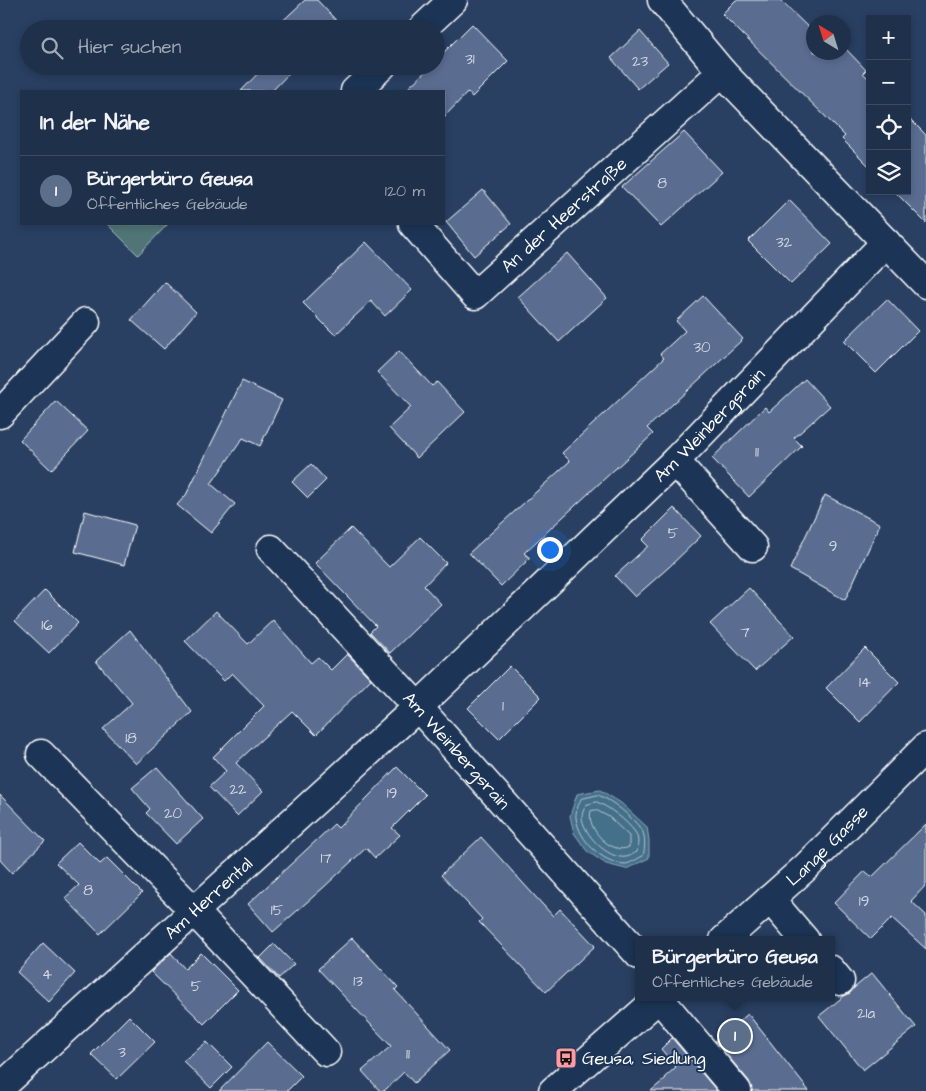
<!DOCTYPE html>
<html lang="de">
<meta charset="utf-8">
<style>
:root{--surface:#1f304a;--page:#273851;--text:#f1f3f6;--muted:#a1a9b5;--line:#3c4b62;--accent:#ff9aa2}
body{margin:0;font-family:"Architects Daughter",sans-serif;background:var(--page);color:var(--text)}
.controls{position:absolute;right:15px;top:15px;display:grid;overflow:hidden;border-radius:0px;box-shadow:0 2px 8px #0003}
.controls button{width:45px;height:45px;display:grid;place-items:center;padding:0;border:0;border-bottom:1px solid var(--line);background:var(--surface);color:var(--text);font:25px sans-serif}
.compass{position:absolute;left:806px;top:15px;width:45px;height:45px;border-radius:50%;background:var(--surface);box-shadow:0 2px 8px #0003;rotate:322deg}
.you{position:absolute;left:549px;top:549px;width:18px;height:18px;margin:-12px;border:4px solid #fff;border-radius:50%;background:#1a73e8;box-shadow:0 0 0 8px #1a73e833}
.badge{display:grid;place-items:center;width:32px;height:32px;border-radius:50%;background:var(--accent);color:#fff;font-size:16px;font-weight:700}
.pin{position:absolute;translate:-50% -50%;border:2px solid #fff;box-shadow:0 1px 5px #0006}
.popup{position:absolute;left:635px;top:936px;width:200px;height:65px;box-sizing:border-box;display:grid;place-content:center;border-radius:0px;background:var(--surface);filter:drop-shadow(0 1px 4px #0005);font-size:16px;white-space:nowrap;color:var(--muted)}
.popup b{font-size:19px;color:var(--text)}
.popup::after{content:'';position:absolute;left:50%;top:100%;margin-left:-10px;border:10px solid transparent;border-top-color:var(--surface)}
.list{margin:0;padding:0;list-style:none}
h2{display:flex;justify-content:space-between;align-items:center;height:65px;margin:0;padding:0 20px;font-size:21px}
h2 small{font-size:16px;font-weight:400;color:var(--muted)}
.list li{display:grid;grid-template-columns:32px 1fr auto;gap:15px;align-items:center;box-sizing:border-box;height:70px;padding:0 20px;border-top:1px solid var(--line)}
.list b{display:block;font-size:19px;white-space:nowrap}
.list p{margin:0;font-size:16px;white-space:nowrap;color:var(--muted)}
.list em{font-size:16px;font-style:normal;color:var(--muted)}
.icon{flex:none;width:28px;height:28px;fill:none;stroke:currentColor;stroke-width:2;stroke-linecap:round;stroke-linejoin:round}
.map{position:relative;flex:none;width:926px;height:1091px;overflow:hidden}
.search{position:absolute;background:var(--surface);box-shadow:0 2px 8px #0003;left:20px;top:20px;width:425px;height:55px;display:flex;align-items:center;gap:12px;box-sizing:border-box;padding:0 18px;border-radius:28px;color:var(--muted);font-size:19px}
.panel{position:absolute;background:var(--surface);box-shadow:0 2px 8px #0003;left:20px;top:90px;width:425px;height:135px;border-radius:0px}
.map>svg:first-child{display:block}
.green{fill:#517576;stroke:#a8baba}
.water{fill:#44708a;stroke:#8fa9b9}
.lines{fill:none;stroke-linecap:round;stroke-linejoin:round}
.shore{stroke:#b4c6d0;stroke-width:1}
.building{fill:#5a6d91;stroke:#fff}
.minor-casing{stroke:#fff;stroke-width:31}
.minor{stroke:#1d3557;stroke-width:28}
.labels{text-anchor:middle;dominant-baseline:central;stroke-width:4;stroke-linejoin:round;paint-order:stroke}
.number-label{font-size:15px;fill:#d6dae4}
.street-label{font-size:18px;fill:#fff;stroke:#1d3557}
.poi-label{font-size:18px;fill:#fff;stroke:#1d3557;text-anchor:start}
</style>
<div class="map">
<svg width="926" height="1091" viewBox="0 0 926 1091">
<rect width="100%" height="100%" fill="#294063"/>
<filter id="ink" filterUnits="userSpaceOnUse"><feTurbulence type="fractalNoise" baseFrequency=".02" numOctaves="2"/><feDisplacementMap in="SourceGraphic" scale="10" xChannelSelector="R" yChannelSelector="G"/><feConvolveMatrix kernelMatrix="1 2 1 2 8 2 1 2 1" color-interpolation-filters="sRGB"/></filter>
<g filter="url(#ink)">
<path class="green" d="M107 224H168L138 255Z"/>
<path class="water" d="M600 790 621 803 647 827 649 840V858L626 869 606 864 587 851 574 833 570 816 577 794Z"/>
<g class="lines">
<path class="shore" d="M598 795C612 800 632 817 641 829 646 835 645 849 643 856 638 858 630 864 625 864 602 863 579 840 576 818 575 812 579 804 581 799Z
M597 802C609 807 627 821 635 832 639 837 638 846 637 852 634 853 629 857 626 857 608 860 582 833 582 816 582 812 585 808 586 805Z
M596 810 609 817 629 836V847C612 856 585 828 591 811Z"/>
</g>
<path class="building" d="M305 0H317L344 29H274Z
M736 0H780L814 33V52H844V47L866 70 863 73 870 80V167L842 139 845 136 722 14Z
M472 24 508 61 472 97 468 92 444 117V91H405L431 66H436V60Z
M640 31 668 63 638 89 611 58Z
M265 66H296L272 91H241Z
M907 116 926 135V223L894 191H907Z
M684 132 722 172 661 227 622 187Z
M483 190 511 224 474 256 446 222Z
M789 200 832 244 791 284 748 241Z
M366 242 412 290 385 316 371 301 335 335 303 303Z
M567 253 607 298 559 342 518 297Z
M165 282 196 312 164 349 131 320Z
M703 296 743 339 647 428 653 434 524 553 530 558 501 586 469 553 570 461 562 453 664 358 660 354 685 331 676 321Z
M887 299 918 331 876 373 844 341Z
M399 351 432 386 437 382 465 412 417 458 389 428 411 407 377 372Z
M805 379 830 406 794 438 802 446 749 497 712 458 765 407 769 412Z
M242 381 282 400 260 446 243 438 211 484 235 504 211 533 177 505 186 495Z
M56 401 88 431 51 470 20 440Z
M311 464 326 480 308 498 292 482Z
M825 495 880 524 845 600 790 569Z
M674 508 701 536 669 567 635 597 615 576 648 546 642 540Z
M85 511 135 525 124 565 75 552Z
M351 528 389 567 420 537 446 563 424 586 441 604 390 653 370 632 376 626 315 563Z
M749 588 794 636 755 671 710 624Z
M45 590 78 623 49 653 15 621Z
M216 611 248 644 273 620 311 663 318 657 331 670 347 654 371 679 316 735 292 711 236 763 263 791 237 816 209 787 226 771 213 757 264 706 232 673 224 681 185 641Z
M130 630 192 712 136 764 103 729 132 703 96 661Z
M865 648 899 682 860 722 826 688Z
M510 666 541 697 499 739 468 708Z
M157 767 203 819 176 844 146 813 150 809 132 788Z
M397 767 425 795 392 828 400 835 375 858 366 848 323 888 273 932 248 904 334 824 338 828Z
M0 795 45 841 12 873 0 860Z
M926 824V885L911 901 926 915V949L892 918 871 939 834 903 865 871 872 877Z
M481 837 553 916 560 909 595 946 546 992 479 922 482 919 441 875Z
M78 842 100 864 107 858 142 893 100 934 65 898 79 885 56 863Z
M352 938 398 987 395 990 450 1050 414 1083 404 1072 384 1091H380L362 1071 391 1046 318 969Z
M43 943 75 973 49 1002 17 972Z
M274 944 294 964 279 978 260 958Z
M171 953 185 969 201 953 238 990 204 1024 151 972Z
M872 973 916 1027 863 1070 819 1016 844 996 850 993 854 988Z
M748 1014 809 1091H752L749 1081 715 1041Z
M129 1016 155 1042 117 1079 91 1054Z
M672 1038 717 1091H651L666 1078 665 1077 676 1067 661 1049Z
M207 1042 232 1067 211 1088 183 1061Z
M267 1042 302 1076 287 1091H219Z"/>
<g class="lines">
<g class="minor-casing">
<g id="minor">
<path d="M662 0 722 72 926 284"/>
<path d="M422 29 453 0"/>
<path d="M355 91 382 66"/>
<path id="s1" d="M413 224 475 295 722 72"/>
<path d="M0 414 86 322"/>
<path d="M675 461 753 547"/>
<path id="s2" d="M271 549 418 707 639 955"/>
<path d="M41 754 194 911 326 1052"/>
<path d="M770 899 805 940"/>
<path id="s3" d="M724 940 806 867 926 747"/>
<path d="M831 970 840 981"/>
<path d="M659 998 737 1091"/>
<path id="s4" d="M0 1088 418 707 506 623 675 461 886 242"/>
<path d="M553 1091 660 997"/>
</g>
</g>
<use href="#minor" class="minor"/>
</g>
</g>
<defs>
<g id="bus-square" transform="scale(1.125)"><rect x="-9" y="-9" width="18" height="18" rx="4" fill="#ff9aa2" stroke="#1d3557"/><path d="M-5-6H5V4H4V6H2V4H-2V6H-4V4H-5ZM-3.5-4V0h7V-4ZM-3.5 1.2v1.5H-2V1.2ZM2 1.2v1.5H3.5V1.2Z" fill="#111"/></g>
</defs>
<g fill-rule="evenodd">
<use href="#bus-square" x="566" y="1058"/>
</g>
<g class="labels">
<g class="number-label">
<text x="470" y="59">31</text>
<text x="640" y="61">23</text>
<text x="662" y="183">8</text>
<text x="784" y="242">32</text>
<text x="702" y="347">30</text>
<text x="757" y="452">11</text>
<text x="673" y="533">5</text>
<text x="833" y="546">9</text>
<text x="47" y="625">16</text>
<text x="745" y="632">7</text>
<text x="865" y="682">14</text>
<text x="503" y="706">1</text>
<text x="131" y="738">18</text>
<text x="238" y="789">22</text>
<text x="392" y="793">19</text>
<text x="173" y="813">20</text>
<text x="326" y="858">17</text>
<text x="88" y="890">8</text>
<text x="864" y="901">19</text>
<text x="277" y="910">15</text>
<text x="47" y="974">4</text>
<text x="358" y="981">13</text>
<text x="196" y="986">5</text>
<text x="866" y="1013">21a</text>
<text x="122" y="1052">3</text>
<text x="408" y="1054">11</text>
</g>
<g class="street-label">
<text stroke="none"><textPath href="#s1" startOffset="214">An der Heerstraße</textPath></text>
<text stroke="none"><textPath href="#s4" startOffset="971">Am Weinbergsrain</textPath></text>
<text stroke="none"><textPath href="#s2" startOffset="274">Am Weinbergsrain</textPath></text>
<text stroke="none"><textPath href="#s3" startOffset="140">Lange Gasse</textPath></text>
<text stroke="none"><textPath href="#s4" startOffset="282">Am Herrental</textPath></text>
</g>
<g class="poi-label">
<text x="582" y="1058">Geusa, Siedlung</text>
</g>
</g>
</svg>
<div class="controls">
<button>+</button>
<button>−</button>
<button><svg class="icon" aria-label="locate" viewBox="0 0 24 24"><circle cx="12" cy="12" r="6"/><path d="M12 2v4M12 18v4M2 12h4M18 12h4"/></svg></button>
<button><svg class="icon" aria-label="layers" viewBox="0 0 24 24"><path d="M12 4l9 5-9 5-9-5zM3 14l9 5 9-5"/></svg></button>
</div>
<svg class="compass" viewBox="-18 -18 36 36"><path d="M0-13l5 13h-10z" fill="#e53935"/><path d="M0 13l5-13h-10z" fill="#a1a9b5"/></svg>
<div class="you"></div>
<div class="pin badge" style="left:735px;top:1036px;background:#5c6f8a">1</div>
<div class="popup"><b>Bürgerbüro Geusa</b>Öffentliches Gebäude</div>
<div class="search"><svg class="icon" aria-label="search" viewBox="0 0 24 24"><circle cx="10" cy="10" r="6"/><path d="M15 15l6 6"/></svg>Hier suchen</div>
<section class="panel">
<h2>In der Nähe<small></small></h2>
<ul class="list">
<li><span class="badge" style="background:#5c6f8a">1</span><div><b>Bürgerbüro Geusa</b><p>Öffentliches Gebäude</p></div><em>120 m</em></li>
</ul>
</section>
</div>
